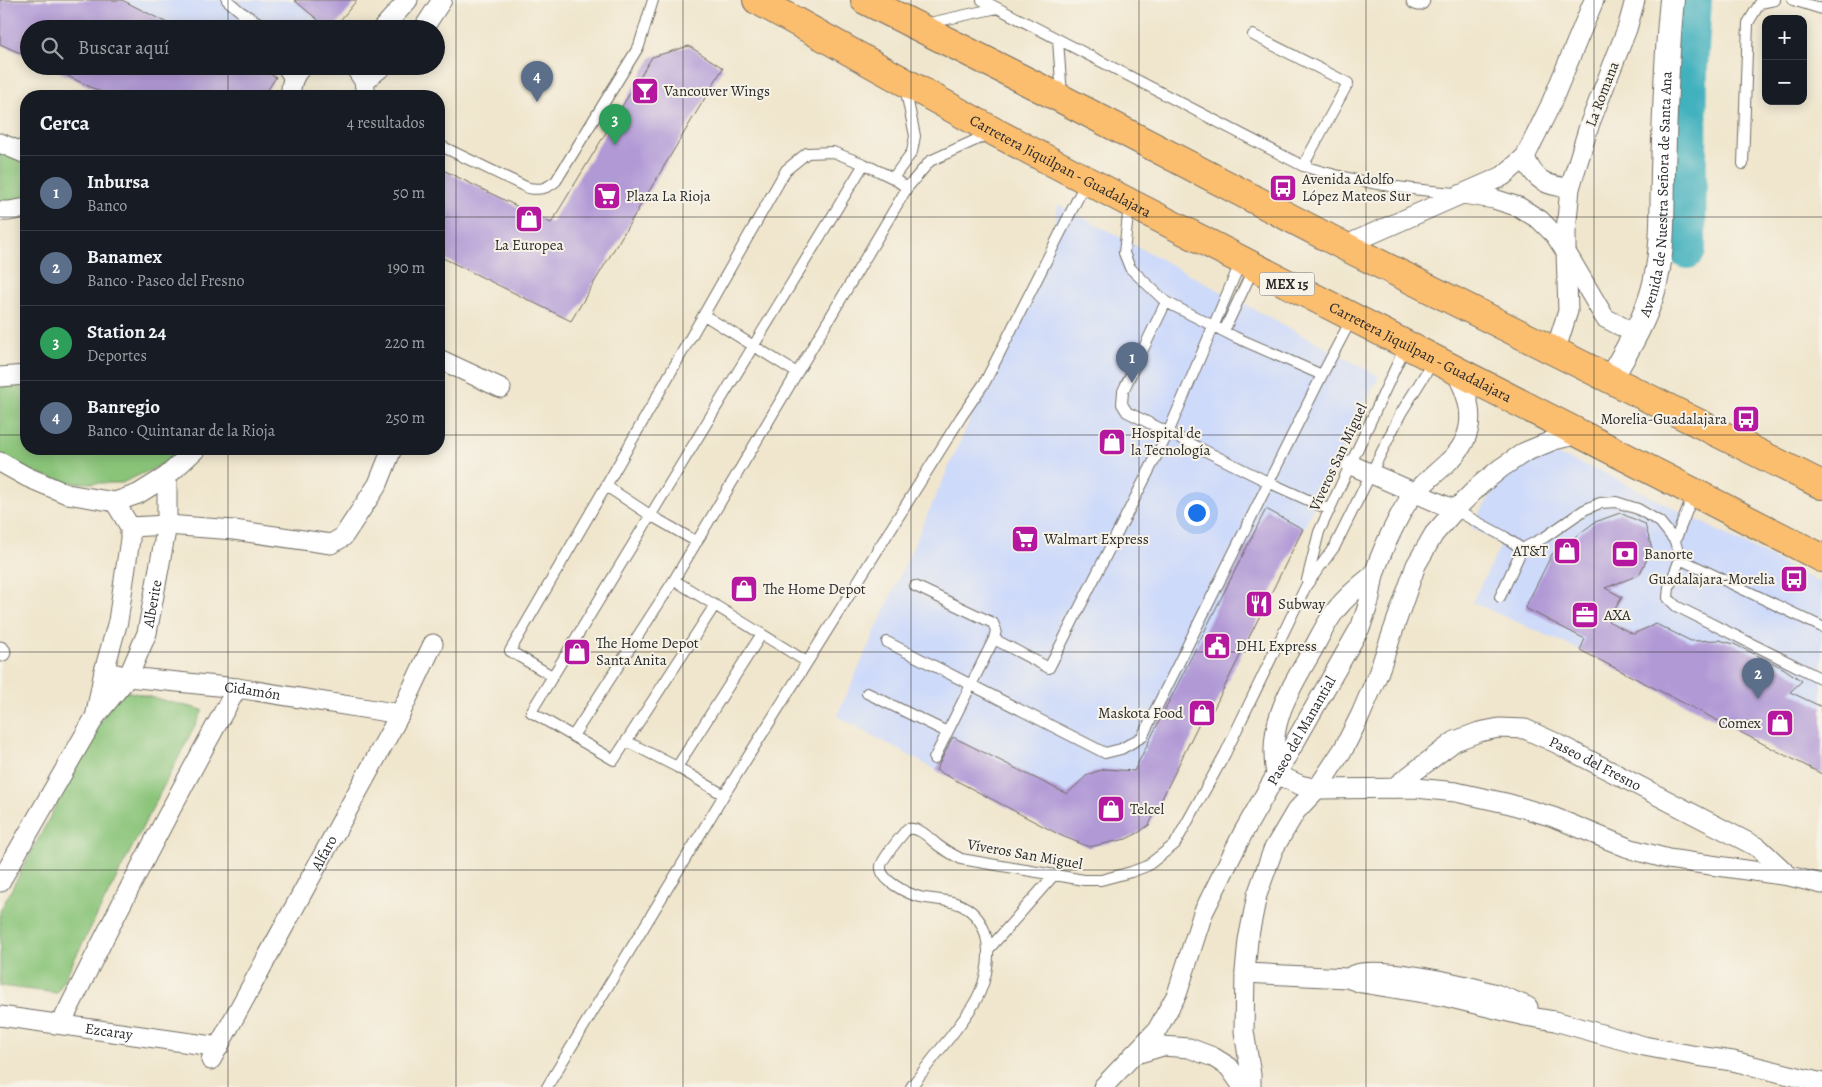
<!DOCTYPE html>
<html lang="es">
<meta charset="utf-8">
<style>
:root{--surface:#171b24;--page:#20242c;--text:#f1f3f6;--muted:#9ea1a6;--line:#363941;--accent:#0f766e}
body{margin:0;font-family:Alegreya,serif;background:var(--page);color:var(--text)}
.controls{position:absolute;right:15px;top:15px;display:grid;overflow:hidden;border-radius:10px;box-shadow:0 2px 12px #0003}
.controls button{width:45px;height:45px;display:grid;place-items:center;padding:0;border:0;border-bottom:1px solid var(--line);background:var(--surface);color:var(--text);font:25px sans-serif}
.you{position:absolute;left:1196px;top:512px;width:18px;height:18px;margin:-12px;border:4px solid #fff;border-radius:50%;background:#1a73e8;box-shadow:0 0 0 8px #1a73e833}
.badge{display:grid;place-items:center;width:32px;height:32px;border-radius:50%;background:var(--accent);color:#fff;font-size:16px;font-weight:700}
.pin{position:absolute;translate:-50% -41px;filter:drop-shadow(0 1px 2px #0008)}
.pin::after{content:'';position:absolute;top:26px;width:18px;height:15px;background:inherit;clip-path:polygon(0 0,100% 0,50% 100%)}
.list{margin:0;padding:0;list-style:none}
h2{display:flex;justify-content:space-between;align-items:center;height:65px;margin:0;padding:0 20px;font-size:21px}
h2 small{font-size:16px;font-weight:400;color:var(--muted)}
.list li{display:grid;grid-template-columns:32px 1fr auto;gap:15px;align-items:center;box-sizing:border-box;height:75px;padding:0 20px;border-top:1px solid var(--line)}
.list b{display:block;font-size:19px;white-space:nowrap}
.list p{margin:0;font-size:16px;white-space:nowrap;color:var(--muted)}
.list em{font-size:16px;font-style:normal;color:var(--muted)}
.icon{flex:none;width:28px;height:28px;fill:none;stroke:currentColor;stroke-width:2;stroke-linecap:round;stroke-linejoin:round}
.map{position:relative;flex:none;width:1822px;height:1087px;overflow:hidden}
.search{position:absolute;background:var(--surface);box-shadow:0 2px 12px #0003;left:20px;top:20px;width:425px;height:55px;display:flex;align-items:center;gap:12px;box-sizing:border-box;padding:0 18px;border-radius:28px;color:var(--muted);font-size:19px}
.panel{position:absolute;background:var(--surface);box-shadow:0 2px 12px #0003;left:20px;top:90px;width:425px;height:365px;border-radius:20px}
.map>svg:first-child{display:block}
.built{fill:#cedafa}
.green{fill:#8ac479;stroke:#5a7852}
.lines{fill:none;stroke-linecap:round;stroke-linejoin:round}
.river{stroke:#42b1be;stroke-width:38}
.building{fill:#b199d6}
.service-casing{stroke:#706c64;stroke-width:12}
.minor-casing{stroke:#706c64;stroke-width:21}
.tertiary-casing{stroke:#706c64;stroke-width:26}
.trunk-casing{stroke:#706c64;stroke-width:30}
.service{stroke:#fff;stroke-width:10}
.minor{stroke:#fff;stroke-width:19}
.tertiary{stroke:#fff;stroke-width:24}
.trunk{stroke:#fbbd6e;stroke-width:28}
.grid{fill:none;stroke:#2b2b2b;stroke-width:1;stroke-opacity:0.55}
.labels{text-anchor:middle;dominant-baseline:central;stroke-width:4;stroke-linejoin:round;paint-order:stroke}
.shield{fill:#f7f3e8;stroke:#686764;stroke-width:1}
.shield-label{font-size:14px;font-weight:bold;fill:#2b2b2b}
.poi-label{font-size:15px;fill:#2b2b2b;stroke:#f7f3e8;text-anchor:start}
.street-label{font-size:15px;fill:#2b2b2b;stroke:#f7f3e8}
</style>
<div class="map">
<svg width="1822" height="1087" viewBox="0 0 1822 1087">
<rect width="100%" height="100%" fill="#f7f3e8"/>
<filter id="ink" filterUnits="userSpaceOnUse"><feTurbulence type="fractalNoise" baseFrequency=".02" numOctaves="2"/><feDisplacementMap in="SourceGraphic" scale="10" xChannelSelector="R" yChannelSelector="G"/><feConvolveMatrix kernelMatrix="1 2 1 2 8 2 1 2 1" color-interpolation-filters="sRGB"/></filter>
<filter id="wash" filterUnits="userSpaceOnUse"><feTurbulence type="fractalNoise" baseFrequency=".0096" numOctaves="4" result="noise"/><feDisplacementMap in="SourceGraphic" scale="20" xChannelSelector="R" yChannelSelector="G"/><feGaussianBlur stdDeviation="1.12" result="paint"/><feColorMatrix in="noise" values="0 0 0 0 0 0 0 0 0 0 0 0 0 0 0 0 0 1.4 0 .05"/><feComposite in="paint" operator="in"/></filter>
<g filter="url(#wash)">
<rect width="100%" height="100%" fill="#f0e6cd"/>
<path class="built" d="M0 0H358L333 29H29V57L0 44Z
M1058 204 1379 376 1209 718 1203 715 1149 825 1138 833 1126 839 1089 847 1062 836 936 770 837 716 1053 235Z
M1558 455 1603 472 1822 584V774L1580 650 1472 602 1501 545 1471 527 1496 487 1521 463 1539 456Z"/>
<path class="green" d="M0 150 26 162V199L11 202 0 201Z
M26 378V449H182L161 465 122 483H68L31 471 0 456V384Z
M118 689 203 710 57 993 0 986V911Z"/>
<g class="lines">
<path class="river" d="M1687 250 1689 68 1693 0"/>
</g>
<g id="blocks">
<path class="building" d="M0 0H122L179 29H29V57L0 44Z
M294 0H357L333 29H329Z
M689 46 723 68 571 321 439 256V168L551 223 652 57Z
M47 66H254L276 77 264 96H109Z
M1266 509 1303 529 1209 718 1203 715 1149 825 1138 833 1126 839 1089 847 1062 836 936 770 953 737 1067 794 1086 776 1095 772 1105 769 1134 771Z
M1620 513 1645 524 1652 549 1639 575 1605 588 1622 597 1608 621 1633 634 1656 624 1691 641 1719 640 1734 644 1783 668 1802 681 1790 692 1822 707V774L1580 650 1585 639 1525 608 1552 554 1595 522Z"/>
</g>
</g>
<g filter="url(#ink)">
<use href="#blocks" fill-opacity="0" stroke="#706c64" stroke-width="1"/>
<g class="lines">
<g class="service-casing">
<path id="service" d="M227 0 241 12 269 29
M982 0 1303 166C1355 182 1400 189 1455 193
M1793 0 1822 9
M242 13 251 29
M925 24 997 8
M1253 35 1348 83 1303 166
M1058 40 1062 96
M281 66 292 83
M439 145 528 188C540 190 546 189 556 181L639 46 653 0
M1743 164 1748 23 1760 3 1775 0
M893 178 912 152 915 136 905 87
M1129 205 1124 253 1130 268 1166 302 1235 337 1322 375
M1166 302 1123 391 1122 404 1127 412 1268 482 1330 510
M704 315 797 373
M1224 331 1254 267
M606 486 650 515 697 542
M1455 510 1505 537 1522 549 1545 537 1584 510 1600 503 1616 502 1638 509 1660 522 1675 541 1680 559 1669 587 1668 598 1676 606 1822 679
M1675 541 1694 493
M1680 559 1822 627
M674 580 807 662
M1307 580 1319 532 1406 345
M915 586 993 623 996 630 994 639
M1500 597 1522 549
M715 605 614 760 531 712 864 164
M887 642 1105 753 1121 749 1142 737 1322 375 1352 318
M552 676 510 651 606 486 786 170 807 153 833 152 864 164 893 178 907 188
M867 693 947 732
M573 736 674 580 907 188 930 161 991 133
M626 741 677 767 724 795
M934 759 994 639 1049 668 1168 433 1241 261
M677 767 761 635
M988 950 1054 875
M547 1087 724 795 961 417 985 382 1086 182
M911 1087C924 1070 937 1053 951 1036 961 1022 973 1009 980 992 992 963 994 921 961 905 948 899 933 900 920 897 908 894 879 880 881 866 882 859 902 835 907 829 922 827 929 839 939 846 946 851 954 855 961 859L1084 880H1101L1131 872 1147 866 1175 844 1225 754 1306 586 1335 546 1401 413 1434 360"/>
</g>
<g class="minor-casing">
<g id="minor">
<path d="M1416 0 1419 1 1420 0"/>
<path d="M1635 0 1627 29 1590 123 1570 188 1566 231V252L1605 318 1636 334"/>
<path d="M382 29 408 0"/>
<path d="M423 29 442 0"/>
<path d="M354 66 364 81 366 96"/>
<path d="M364 81 383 66"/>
<path d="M291 96C290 85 294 74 303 66"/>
<path d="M0 143 26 154"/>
<path d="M1525 157C1534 180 1546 186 1570 188"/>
<path d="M1463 194 1494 199 1519 207 1540 220 1555 235 1566 252 1568 311 1555 352"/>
<path d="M0 211H9L26 208"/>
<path d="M1344 246 1503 176 1525 157 1550 106 1594 0"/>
<path d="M439 359 501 388"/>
<path d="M0 377 26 375"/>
<path d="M0 462 27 477 67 494 115 502 138 494 167 476 196 449"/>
<path d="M1351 465 1455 510"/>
<path d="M130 527 167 525 234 530 331 544 343 537 378 484 392 449"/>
<path d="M1374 574C1360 585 1346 597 1335 611 1326 623 1319 638 1312 651 1288 693 1267 724 1276 774L1300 785 1317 789 1416 788 1456 792 1510 804 1553 817 1631 849 1668 859 1789 876 1822 884"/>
<path d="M0 651 1 652"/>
<path id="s1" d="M104 671 128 677 237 688 400 714"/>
<path d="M96 713 104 671 118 621 130 539V527L115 502"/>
<path id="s2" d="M1393 788 1455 741 1479 732 1499 728 1525 729 1556 743 1759 848 1789 876"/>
<path id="s3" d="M0 882 95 717 128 677 147 633 167 525V476"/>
<path d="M1245 973 1347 978 1362 983 1447 997 1525 1016 1555 1021 1644 1046 1697 1056 1733 1061 1822 1083"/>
<path d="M1353 975C1379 965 1467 985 1496 994 1507 998 1517 1002 1528 1007"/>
<path id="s4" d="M0 1016 219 1047"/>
<path d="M61 1024C117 911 175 798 237 688"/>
<path d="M1133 1055 1163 1046 1189 1048 1213 1057 1229 1067 1243 1087"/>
<path id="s5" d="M211 1060 400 714 433 644"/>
<path id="s6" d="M1103 1087 1157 1030 1177 994 1203 913 1243 833 1361 626C1363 619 1366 612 1368 605 1371 595 1372 584 1374 575 1380 554 1390 534 1400 515 1412 491 1429 480 1448 462 1479 434 1473 402 1454 369"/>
<path d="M1251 1087V1075L1244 1031 1245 972 1248 940 1257 895 1273 850 1296 811 1317 789 1344 748 1361 714 1378 674 1416 565 1434 534 1455 510 1480 485 1501 468 1525 452 1554 440 1579 434"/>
</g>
</g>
<g class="tertiary-casing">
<g id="tertiary">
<path id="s7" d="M1610 380C1626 351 1644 323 1653 291 1664 252 1662 211 1663 170 1665 113 1666 57 1672 0"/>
</g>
</g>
<g class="trunk-casing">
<g id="trunk">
<path id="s8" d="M757 0 995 132 1130 203 1822 558"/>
<path d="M865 0 1062 99 1344 246 1822 485"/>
</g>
</g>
<use href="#service" class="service"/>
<use href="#minor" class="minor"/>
<use href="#tertiary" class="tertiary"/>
<use href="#trunk" class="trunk"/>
</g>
</g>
<path class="grid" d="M228 0V29M456 0V1087M683 0V1087M911 0V1087M1139 0V1087M1366 0V1087M1594 0V1087M228 66V96M0 217H26M439 217H1822M0 435H26M439 435H1822M228 449V1087M0 652H1822M0 870H1822"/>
<defs>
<g id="bar-square" transform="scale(1.4375)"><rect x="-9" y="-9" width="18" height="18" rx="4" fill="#b5179e" stroke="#f7f3e8"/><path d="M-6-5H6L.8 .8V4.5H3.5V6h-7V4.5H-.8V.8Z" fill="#fff"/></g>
<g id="bus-square" transform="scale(1.4375)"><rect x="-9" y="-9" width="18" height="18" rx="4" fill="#b5179e" stroke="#f7f3e8"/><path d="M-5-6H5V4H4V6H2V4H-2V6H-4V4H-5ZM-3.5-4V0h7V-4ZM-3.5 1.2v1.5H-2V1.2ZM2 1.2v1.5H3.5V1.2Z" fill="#fff"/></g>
<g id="supermarket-square" transform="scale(1.4375)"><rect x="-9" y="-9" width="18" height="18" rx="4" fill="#b5179e" stroke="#f7f3e8"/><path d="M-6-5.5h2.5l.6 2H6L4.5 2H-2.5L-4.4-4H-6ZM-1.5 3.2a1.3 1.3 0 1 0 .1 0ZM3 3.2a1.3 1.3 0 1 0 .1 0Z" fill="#fff"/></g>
<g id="shop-square" transform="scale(1.4375)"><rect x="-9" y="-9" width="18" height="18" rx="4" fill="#b5179e" stroke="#f7f3e8"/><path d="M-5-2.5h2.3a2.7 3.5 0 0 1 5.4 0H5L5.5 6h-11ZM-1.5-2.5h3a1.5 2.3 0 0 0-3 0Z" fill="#fff"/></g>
<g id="bank-square" transform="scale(1.4375)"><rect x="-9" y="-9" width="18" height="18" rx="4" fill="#b5179e" stroke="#f7f3e8"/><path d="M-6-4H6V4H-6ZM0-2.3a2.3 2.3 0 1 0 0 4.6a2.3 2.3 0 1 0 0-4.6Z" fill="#fff"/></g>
<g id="restaurant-square" transform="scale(1.4375)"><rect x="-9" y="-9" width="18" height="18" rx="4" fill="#b5179e" stroke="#f7f3e8"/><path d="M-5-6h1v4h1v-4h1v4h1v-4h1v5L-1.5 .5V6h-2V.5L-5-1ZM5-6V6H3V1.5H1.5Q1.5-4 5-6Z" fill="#fff"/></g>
<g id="office-square" transform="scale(1.4375)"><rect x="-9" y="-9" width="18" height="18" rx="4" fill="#b5179e" stroke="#f7f3e8"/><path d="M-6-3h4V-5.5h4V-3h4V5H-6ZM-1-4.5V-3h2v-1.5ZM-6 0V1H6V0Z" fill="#fff"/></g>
<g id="civic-square" transform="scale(1.4375)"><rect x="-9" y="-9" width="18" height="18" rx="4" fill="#b5179e" stroke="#f7f3e8"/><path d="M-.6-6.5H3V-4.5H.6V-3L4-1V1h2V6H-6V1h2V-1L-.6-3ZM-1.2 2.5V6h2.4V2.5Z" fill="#fff"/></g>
</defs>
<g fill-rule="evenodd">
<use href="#bar-square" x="645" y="91"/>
<use href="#bus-square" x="1283" y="188"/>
<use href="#supermarket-square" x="607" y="196"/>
<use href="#shop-square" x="529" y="219"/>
<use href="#bus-square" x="1746" y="419"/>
<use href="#shop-square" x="1112" y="442"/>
<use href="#supermarket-square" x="1025" y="539"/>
<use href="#shop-square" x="1567" y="551"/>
<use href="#bank-square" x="1625" y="554"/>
<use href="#bus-square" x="1794" y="579"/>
<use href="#shop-square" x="744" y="589"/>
<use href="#restaurant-square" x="1259" y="604"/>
<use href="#office-square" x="1585" y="615"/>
<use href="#civic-square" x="1217" y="646"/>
<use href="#shop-square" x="577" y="652"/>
<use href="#shop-square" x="1202" y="713"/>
<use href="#shop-square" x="1780" y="723"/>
<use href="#shop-square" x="1111" y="809"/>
</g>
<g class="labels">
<rect class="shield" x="1259.5" y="272.5" width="55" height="23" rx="4"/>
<g class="shield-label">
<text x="1287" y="284">MEX 15</text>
</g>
<g class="poi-label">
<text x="664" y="91">Vancouver Wings</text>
<text x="1302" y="179">Avenida Adolfo<tspan x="1302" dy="17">López Mateos Sur</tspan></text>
<text x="626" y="196">Plaza La Rioja</text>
<text x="529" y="245" text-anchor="middle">La Europea</text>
<text x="1727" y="419" text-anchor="end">Morelia-Guadalajara</text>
<text x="1131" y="433">Hospital de<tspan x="1131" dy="17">la Tecnología</tspan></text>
<text x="1044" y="539">Walmart Express</text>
<text x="1548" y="551" text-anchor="end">AT&amp;T</text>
<text x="1644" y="554">Banorte</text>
<text x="1775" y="579" text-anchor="end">Guadalajara-Morelia</text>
<text x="763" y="589">The Home Depot</text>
<text x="1278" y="604">Subway</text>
<text x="1604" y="615">AXA</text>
<text x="596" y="643">The Home Depot<tspan x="596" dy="17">Santa Anita</tspan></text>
<text x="1236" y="646">DHL Express</text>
<text x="1183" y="713" text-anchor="end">Maskota Food</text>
<text x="1761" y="723" text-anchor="end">Comex</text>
<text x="1130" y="809">Telcel</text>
</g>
<g class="street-label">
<text transform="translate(1602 94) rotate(-69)">La Romana</text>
<text stroke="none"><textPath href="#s8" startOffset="346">Carretera Jiquilpan - Guadalajara</textPath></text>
<text stroke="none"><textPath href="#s7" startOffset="196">Avenida de Nuestra Señora de Santa Ana</textPath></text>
<text stroke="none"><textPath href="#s8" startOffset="751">Carretera Jiquilpan - Guadalajara</textPath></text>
<text transform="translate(1338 457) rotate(-65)">Víveros San Miguel</text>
<text stroke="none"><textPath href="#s3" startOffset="320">Alberite</textPath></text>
<text stroke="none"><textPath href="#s1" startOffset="150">Cidamón</textPath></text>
<text stroke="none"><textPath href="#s6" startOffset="412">Paseo del Manantial</textPath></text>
<text stroke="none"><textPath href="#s2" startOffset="228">Paseo del Fresno</textPath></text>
<text stroke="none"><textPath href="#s5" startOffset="236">Alfaro</textPath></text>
<text transform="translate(1025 854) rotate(10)">Víveros San Miguel</text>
<text stroke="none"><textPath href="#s4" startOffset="110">Ezcaray</textPath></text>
</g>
</g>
</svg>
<div class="controls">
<button>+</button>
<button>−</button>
</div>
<div class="you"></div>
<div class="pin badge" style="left:1132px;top:383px;background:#5c6f8a">1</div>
<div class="pin badge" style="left:1758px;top:699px;background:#5c6f8a">2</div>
<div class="pin badge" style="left:615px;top:145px;background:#2e9e5b">3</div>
<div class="pin badge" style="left:537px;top:102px;background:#5c6f8a">4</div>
<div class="search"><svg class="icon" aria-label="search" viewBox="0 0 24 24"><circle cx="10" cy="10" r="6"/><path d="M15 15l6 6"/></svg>Buscar aquí</div>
<section class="panel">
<h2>Cerca<small>4 resultados</small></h2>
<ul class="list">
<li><span class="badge" style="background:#5c6f8a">1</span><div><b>Inbursa</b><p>Banco</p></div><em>50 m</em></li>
<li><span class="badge" style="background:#5c6f8a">2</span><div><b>Banamex</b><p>Banco · Paseo del Fresno</p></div><em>190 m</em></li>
<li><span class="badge" style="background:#2e9e5b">3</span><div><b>Station 24</b><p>Deportes</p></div><em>220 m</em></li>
<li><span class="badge" style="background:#5c6f8a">4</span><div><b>Banregio</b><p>Banco · Quintanar de la Rioja</p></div><em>250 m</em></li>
</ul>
</section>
</div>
